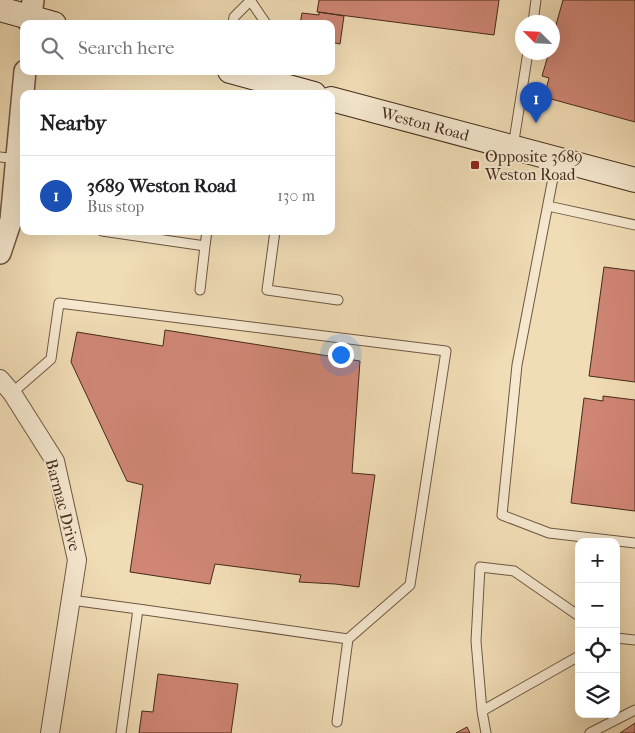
<!DOCTYPE html>
<meta charset="utf-8">
<style>
:root{--surface:#fff;--page:#f6f6f6;--text:#202124;--muted:#757577;--line:#e0e0e0;--accent:#8f2418}
body{margin:0;font-family:"IM FELL French Canon",serif;background:var(--page);color:var(--text)}
.controls{position:absolute;right:15px;bottom:15px;display:grid;overflow:hidden;border-radius:10px;box-shadow:0 5px 20px #0002}
.controls button{width:45px;height:45px;display:grid;place-items:center;padding:0;border:0;border-bottom:1px solid var(--line);background:var(--surface);color:var(--text);font:25px sans-serif}
.compass{position:absolute;left:515px;top:15px;width:45px;height:45px;border-radius:50%;background:var(--surface);box-shadow:0 5px 20px #0002;rotate:294deg}
.you{position:absolute;left:340px;top:354px;width:18px;height:18px;margin:-12px;border:4px solid #fff;border-radius:50%;background:#1a73e8;box-shadow:0 0 0 8px #1a73e833}
.badge{display:grid;place-items:center;width:32px;height:32px;border-radius:50%;background:var(--accent);color:#fff;font-size:16px;font-weight:700}
.pin{position:absolute;translate:-50% -41px;filter:drop-shadow(0 1px 2px #0008)}
.pin::after{content:'';position:absolute;top:26px;width:18px;height:15px;background:inherit;clip-path:polygon(0 0,100% 0,50% 100%)}
.list{margin:0;padding:0;list-style:none}
h2{display:flex;justify-content:space-between;align-items:center;height:65px;margin:0;padding:0 20px;font-size:21px}
h2 small{font-size:16px;font-weight:400;color:var(--muted)}
.list li{display:grid;grid-template-columns:32px 1fr auto;gap:15px;align-items:center;box-sizing:border-box;height:80px;padding:0 20px;border-top:1px solid var(--line)}
.list b{display:block;font-size:19px;white-space:nowrap}
.list p{margin:0;font-size:16px;white-space:nowrap;color:var(--muted)}
.list em{font-size:16px;font-style:normal;color:var(--muted)}
.icon{flex:none;width:28px;height:28px;fill:none;stroke:currentColor;stroke-width:2;stroke-linecap:round;stroke-linejoin:round}
.map{position:relative;flex:none;width:635px;height:733px;overflow:hidden}
.search{position:absolute;background:var(--surface);box-shadow:0 5px 20px #0002;left:20px;top:20px;width:315px;height:55px;display:flex;align-items:center;gap:12px;box-sizing:border-box;padding:0 18px;border-radius:10px;color:var(--muted);font-size:19px}
.panel{position:absolute;background:var(--surface);box-shadow:0 5px 20px #0002;left:20px;top:90px;width:315px;height:145px;border-radius:10px}
.map>svg:first-child{display:block}
.building{fill:#cf8675;stroke:#462a1b}
.lines{fill:none;stroke-linecap:round;stroke-linejoin:round}
.service-casing{stroke:#705642;stroke-width:11}
.minor-casing{stroke:#705642;stroke-width:20}
.tertiary-casing{stroke:#705642;stroke-width:24}
.secondary-casing{stroke:#462a1b;stroke-width:26}
.service{stroke:#f5e8cf;stroke-width:9}
.minor{stroke:#f5e8cf;stroke-width:18}
.tertiary{stroke:#f5e8cf;stroke-width:21}
.secondary{stroke:#f5e8cf;stroke-width:24}
.poi-dot{fill:#8f2418;stroke:#f5e8cf;stroke-width:2}
.labels{text-anchor:middle;dominant-baseline:central;stroke-width:4;stroke-linejoin:round;paint-order:stroke}
.street-label{font-size:16px;fill:#462a1b;stroke:#f5e8cf}
.poi-label{font-size:16px;fill:#462a1b;stroke:#f5e8cf;text-anchor:start}
</style>
<div class="map">
<svg width="635" height="733" viewBox="0 0 635 733">
<rect width="100%" height="100%" fill="#f0dcb5"/>
<filter id="stains"><feTurbulence type="fractalNoise" baseFrequency=".004" numOctaves="4"/><feColorMatrix values="0 0 0 0 .2 0 0 0 0 .09 0 0 0 0 .02 0 0 0 .5 -.17"/></filter>
<radialGradient id="worn" r=".72"><stop offset=".6" stop-color="#630" stop-opacity="0"/><stop offset="1" stop-color="#630" stop-opacity=".3"/></radialGradient>
<path class="building" d="M319 0H499L494 35 317 12Z
M563 0H635V122L544 97 549 78 542 76 549 52H552V39Z
M319 12 344 16 340 44 331 42V24H300L302 13 319 15Z
M604 267 635 271V382L589 376Z
M165 330 360 361 352 473 375 475 359 587 335 584 299 582 301 575 215 564 210 584 130 572 143 485 127 481 71 362 77 332 163 346Z
M603 396 635 400V511L571 503 584 398 603 401Z
M158 674 238 684 231 733H139L142 711 153 712Z
M635 723V733H620Z
M467 727 470 733H456Z"/>
<g class="lines">
<g class="service-casing">
<path id="service" d="M250 0 265 22 264 24
M533 22 536 0
M233 24 234 17 249 2
M513 147 528 52
M0 157 17 159
M558 159 552 183 517 365 502 515 549 533 635 543
M548 206 635 225
M102 231 205 246 207 231
M275 231 267 290 338 300
M200 290 205 246
M12 393 51 359 59 303 446 351 410 585 348 639
M71 600 138 609 121 733
M138 609 348 639 337 722
M616 638 635 640
M482 711 476 641 480 567 514 571 579 616
M486 733 482 711 579 656
M590 733 635 710"/>
</g>
<g class="minor-casing">
<path id="minor" d="M0 379 12 393 55 461 77 560 50 733"/>
</g>
<g class="tertiary-casing">
<path id="tertiary" d="M30 24 33 0
M0 253 11 220 25 71"/>
</g>
<g class="secondary-casing">
<path id="secondary" d="M0 9 54 24
M230 71 314 94
M331 99 635 180"/>
</g>
<use href="#service" class="service"/>
<use href="#minor" class="minor"/>
<use href="#tertiary" class="tertiary"/>
<use href="#secondary" class="secondary"/>
</g>
<rect class="poi-dot" x="470" y="160" width="10" height="10" rx="2.5"/>
<g class="labels">
<g class="street-label">
<text transform="translate(425 124) rotate(15)">Weston Road</text>
<text transform="translate(63 505) rotate(75)">Barmac Drive</text>
</g>
<g class="poi-label">
<text x="485" y="156">Opposite 3689<tspan x="485" dy="18">Weston Road</tspan></text>
</g>
</g>
<rect width="100%" height="100%" filter="url(#stains)"/>
<rect width="100%" height="100%" fill="url(#worn)"/>
</svg>
<div class="controls">
<button>+</button>
<button>−</button>
<button><svg class="icon" aria-label="locate" viewBox="0 0 24 24"><circle cx="12" cy="12" r="6"/><path d="M12 2v4M12 18v4M2 12h4M18 12h4"/></svg></button>
<button><svg class="icon" aria-label="layers" viewBox="0 0 24 24"><path d="M12 4l9 5-9 5-9-5zM3 14l9 5 9-5"/></svg></button>
</div>
<svg class="compass" viewBox="-18 -18 36 36"><path d="M0-13l5 13h-10z" fill="#e53935"/><path d="M0 13l5-13h-10z" fill="#757577"/></svg>
<div class="you"></div>
<div class="pin badge" style="left:536px;top:123px;background:#1a4fb4">1</div>
<div class="search"><svg class="icon" aria-label="search" viewBox="0 0 24 24"><circle cx="10" cy="10" r="6"/><path d="M15 15l6 6"/></svg>Search here</div>
<section class="panel">
<h2>Nearby<small></small></h2>
<ul class="list">
<li><span class="badge" style="background:#1a4fb4">1</span><div><b>3689 Weston Road</b><p>Bus stop</p></div><em>130 m</em></li>
</ul>
</section>
</div>
